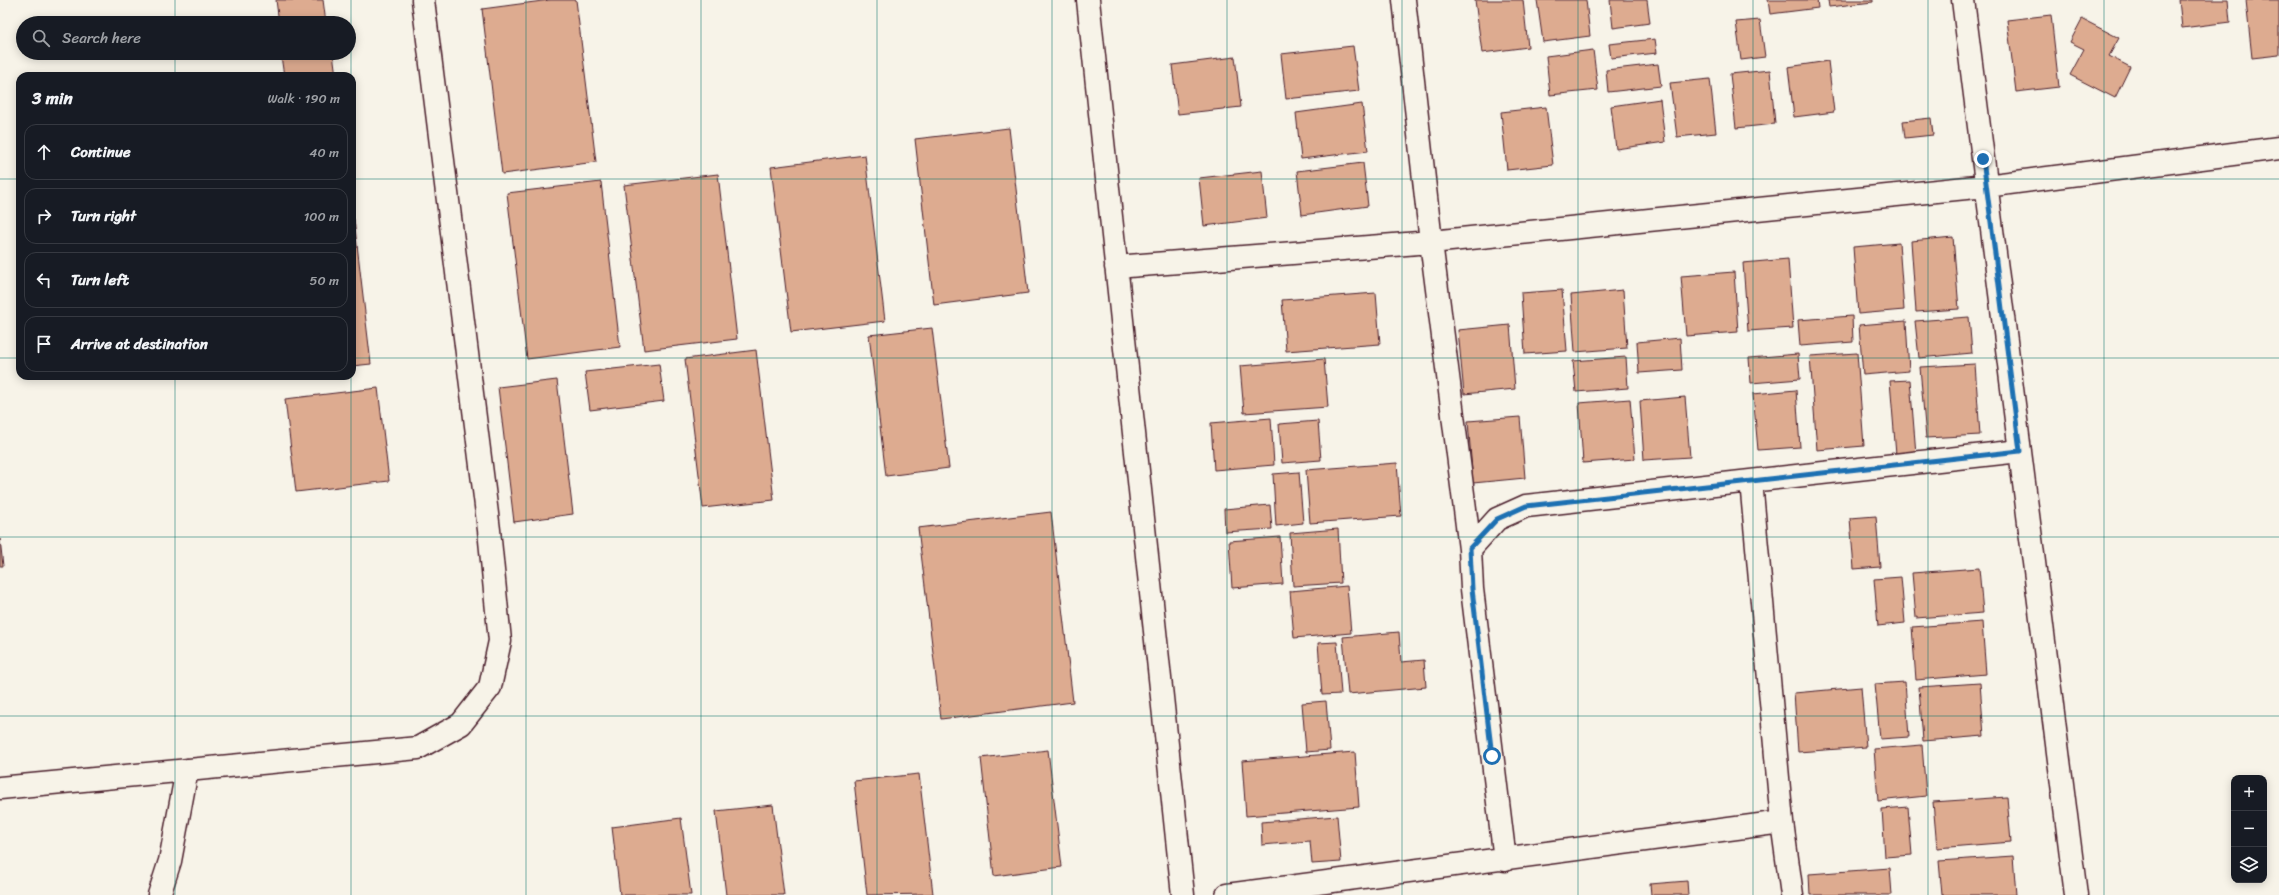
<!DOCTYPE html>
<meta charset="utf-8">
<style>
:root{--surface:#171b24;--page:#242831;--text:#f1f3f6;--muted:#9ea1a6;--line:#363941}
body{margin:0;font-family:Sriracha,sans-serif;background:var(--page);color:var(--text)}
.controls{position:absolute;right:12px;bottom:12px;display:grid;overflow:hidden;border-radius:8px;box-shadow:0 2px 10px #0003}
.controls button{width:36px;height:36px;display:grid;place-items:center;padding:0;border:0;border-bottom:1px solid var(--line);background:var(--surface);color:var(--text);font:20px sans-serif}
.stop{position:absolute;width:12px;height:12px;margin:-9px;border:3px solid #1f6fb2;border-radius:50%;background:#fff}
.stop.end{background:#1f6fb2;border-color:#fff;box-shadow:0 1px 4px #0008}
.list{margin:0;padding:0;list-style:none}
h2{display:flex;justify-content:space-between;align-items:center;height:52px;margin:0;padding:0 16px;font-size:17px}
h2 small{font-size:13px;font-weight:400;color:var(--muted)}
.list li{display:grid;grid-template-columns:26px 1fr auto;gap:12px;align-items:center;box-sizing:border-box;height:56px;margin:0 8px 8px;padding:0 8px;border:1px solid var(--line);border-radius:12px}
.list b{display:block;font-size:15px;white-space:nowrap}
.list em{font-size:13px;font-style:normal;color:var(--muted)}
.icon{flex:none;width:22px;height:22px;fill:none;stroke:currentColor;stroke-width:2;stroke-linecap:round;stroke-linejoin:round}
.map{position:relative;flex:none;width:2279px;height:895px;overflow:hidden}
.search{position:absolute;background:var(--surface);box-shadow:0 2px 10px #0003;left:16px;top:16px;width:340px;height:44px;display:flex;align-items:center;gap:10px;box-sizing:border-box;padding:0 14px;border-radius:22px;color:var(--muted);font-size:15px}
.panel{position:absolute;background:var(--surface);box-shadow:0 2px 10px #0003;left:16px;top:72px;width:340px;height:308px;border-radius:12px}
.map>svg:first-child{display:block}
.building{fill:#ddab90;stroke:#4a1f2b}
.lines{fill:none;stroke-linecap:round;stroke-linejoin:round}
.minor-casing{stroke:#4a1f2b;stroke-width:25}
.minor{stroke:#f7f3e8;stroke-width:22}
.route{stroke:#1f6fb2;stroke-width:5}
.grid{fill:none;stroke:#0f766e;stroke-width:1;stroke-opacity:0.55}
</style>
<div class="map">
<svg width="2279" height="895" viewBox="0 0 2279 895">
<rect width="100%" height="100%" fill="#f7f3e8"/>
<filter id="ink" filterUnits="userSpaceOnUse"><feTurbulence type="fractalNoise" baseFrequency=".025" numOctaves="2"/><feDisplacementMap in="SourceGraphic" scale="8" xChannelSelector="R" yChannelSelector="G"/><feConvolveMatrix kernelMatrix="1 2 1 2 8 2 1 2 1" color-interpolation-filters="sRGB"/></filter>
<g filter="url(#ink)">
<path class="building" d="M276 0H323L326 23H279Z
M550 0H576L596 162 502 174 482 9Z
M1475 0H1523L1528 47 1482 53Z
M1537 0H1586L1590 36 1543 42Z
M1610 0H1647L1650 23 1613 28Z
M1768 0H1817L1818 8 1770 14Z
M1828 0H1873V2L1829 7Z
M2179 0H2228L2230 22 2182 28Z
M2246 0H2279V55L2252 58Z
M2051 15 2059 87 2016 92 2007 20Z
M2082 19 2119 38 2109 56 2130 67 2115 98 2070 75 2084 49 2070 42Z
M1760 20 1765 57 1741 60 1736 22Z
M1655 39 1657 53 1611 58 1609 44Z
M1353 46 1359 91 1286 99 1281 54Z
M1593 50 1598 90 1550 95 1546 56Z
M307 53H333L336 76H284L281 56Z
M1235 57 1241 107 1178 114 1172 65Z
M1828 61 1834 112 1794 117 1788 67Z
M1658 64 1661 86 1608 92 1606 70Z
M1770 70 1775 124 1736 128 1730 74Z
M1710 79 1716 133 1677 137 1670 83Z
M1660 99 1665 142 1616 149 1611 106Z
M1362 104 1368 151 1301 159 1296 113Z
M1546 107 1553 165 1507 170 1501 112Z
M1931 118 1933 135 1905 138 1903 121Z
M1009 128 1028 293 934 305 915 139Z
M865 155 885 321 791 332 771 167Z
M1363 163 1368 206 1302 215 1297 171Z
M1262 171 1267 218 1204 226 1199 178Z
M718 174 737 339 644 350 624 185Z
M601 182 620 347 527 359 507 193Z
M352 219H354L371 364 352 366Z
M1953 237 1959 309 1916 312 1911 241Z
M1899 243 1904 310 1858 314 1853 247Z
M1788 259 1793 328 1748 331 1743 263Z
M1734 272 1738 332 1686 336 1681 276Z
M1562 290 1567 351 1525 354 1521 293Z
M1623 290 1627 348 1575 352 1571 295Z
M1376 293 1380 344 1286 351 1282 300Z
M1852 316 1853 342 1800 346 1798 320Z
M1969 317 1972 353 1919 358 1915 321Z
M1906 321 1909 371 1863 375 1859 325Z
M1510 325 1515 389 1464 394 1458 330Z
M932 328 949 468 886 476 869 335Z
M1680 338 1682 370 1639 373 1637 342Z
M756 350 774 500 703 508 685 359Z
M1857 353 1864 446 1817 450 1810 356Z
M1798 354 1800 379 1751 383 1749 358Z
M1626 357 1628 388 1576 392 1573 361Z
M1324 359 1328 407 1244 413 1240 366Z
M659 364 664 401 590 410 585 372Z
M1975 364 1980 435 1926 438 1920 367Z
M557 380 573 514 514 522 498 387Z
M1910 380 1916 454 1896 455 1890 381Z
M378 388 389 481 296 492 285 399Z
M1796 390 1800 447 1758 450 1753 394Z
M1685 397 1690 457 1644 460 1640 401Z
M1630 399 1635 459 1583 463 1579 403Z
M1520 417 1525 478 1473 483 1468 421Z
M1271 418 1274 465 1214 470 1211 423Z
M1318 421 1321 460 1282 463 1279 424Z
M1397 463 1401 516 1310 523 1306 470Z
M1299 472 1303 523 1276 526 1273 474Z
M1270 505 1272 529 1225 532 1224 509Z
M1051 512 1073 702 941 719 918 528Z
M1876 516 1880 567 1854 569 1850 518Z
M1338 529 1341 583 1293 586 1290 533Z
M1280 537 1283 584 1232 588 1229 541Z
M0 539 3 566H0Z
M1979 568 1983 613 1916 618 1912 573Z
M1901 577 1905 623 1878 626 1874 579Z
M1347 586 1351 633 1294 638 1290 591Z
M1982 622 1986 674 1916 680 1912 627Z
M1399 632 1401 662 1424 660 1426 687 1348 694 1343 637Z
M1337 642 1341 694 1322 695 1318 643Z
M1905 682 1909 737 1880 739 1875 684Z
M1980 683 1984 736 1923 741 1919 687Z
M1861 687 1866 747 1798 752 1794 693Z
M1326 701 1330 750 1306 752 1302 703Z
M1922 745 1926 796 1878 801 1874 749Z
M1048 750 1062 867 994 876 981 758Z
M1355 752 1359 807 1246 816 1242 761Z
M919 774 933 894 867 895 854 781Z
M2007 797 2011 842 1937 848 1933 802Z
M773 805 784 895H726L716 811Z
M1908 807 1912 855 1885 857 1882 809Z
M1337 816 1341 862 1312 864 1310 841 1262 845 1261 822Z
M681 818 691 895H620L612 827Z
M2013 856 2016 895H1942L1939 861Z
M1890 868 1892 895H1810L1809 874Z
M1687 881 1688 895H1651L1650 884Z"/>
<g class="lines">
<g class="minor-casing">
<path id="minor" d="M1088 0 1183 895
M1404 0 1431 242 1470 549
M1963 0 2076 895
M1116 267 1431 242 1986 186 2279 148
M1751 481 1782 822 1792 895
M0 788 418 748 461 724 490 687 500 641 489 530 423 0
M1505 860 1472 589 1470 549 1497 519 1526 506 2020 451
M159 895 170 861 187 770
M1227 895 1782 822"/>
</g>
<use href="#minor" class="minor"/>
</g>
</g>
<g class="lines" filter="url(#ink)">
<path class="route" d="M1492 756 1472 589 1470 548 1497 519 1526 506 2020 451 1983 159"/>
</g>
<path class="grid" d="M175 0V23M351 0V76M526 0V895M701 0V895M877 0V895M1052 0V895M1227 0V895M1402 0V895M1578 0V895M1753 0V895M1928 0V895M2104 0V895M175 53V76M0 179H20M352 179H2279M0 358H20M352 358H2279M175 376V895M351 376V895M0 537H2279M0 716H2279"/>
</svg>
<div class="controls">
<button>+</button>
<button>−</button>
<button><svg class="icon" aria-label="layers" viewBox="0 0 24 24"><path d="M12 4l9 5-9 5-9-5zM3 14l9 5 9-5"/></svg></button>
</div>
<div class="stop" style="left:1492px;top:756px"></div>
<div class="stop end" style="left:1983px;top:159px"></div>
<div class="search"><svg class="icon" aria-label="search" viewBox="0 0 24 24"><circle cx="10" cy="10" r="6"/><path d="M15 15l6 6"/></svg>Search here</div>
<section class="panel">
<h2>3 min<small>Walk · 190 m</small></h2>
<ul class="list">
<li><svg class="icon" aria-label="ahead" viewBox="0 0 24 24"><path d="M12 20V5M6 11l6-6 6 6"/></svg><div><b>Continue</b></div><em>40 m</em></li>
<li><svg class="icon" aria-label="right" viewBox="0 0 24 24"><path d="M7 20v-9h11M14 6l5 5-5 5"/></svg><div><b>Turn right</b></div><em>100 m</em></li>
<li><svg class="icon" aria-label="left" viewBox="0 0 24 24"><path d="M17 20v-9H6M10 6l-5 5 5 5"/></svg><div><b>Turn left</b></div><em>50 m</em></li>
<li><svg class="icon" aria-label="arrive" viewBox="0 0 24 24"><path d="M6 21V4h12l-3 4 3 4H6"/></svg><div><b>Arrive at destination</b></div></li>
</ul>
</section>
</div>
